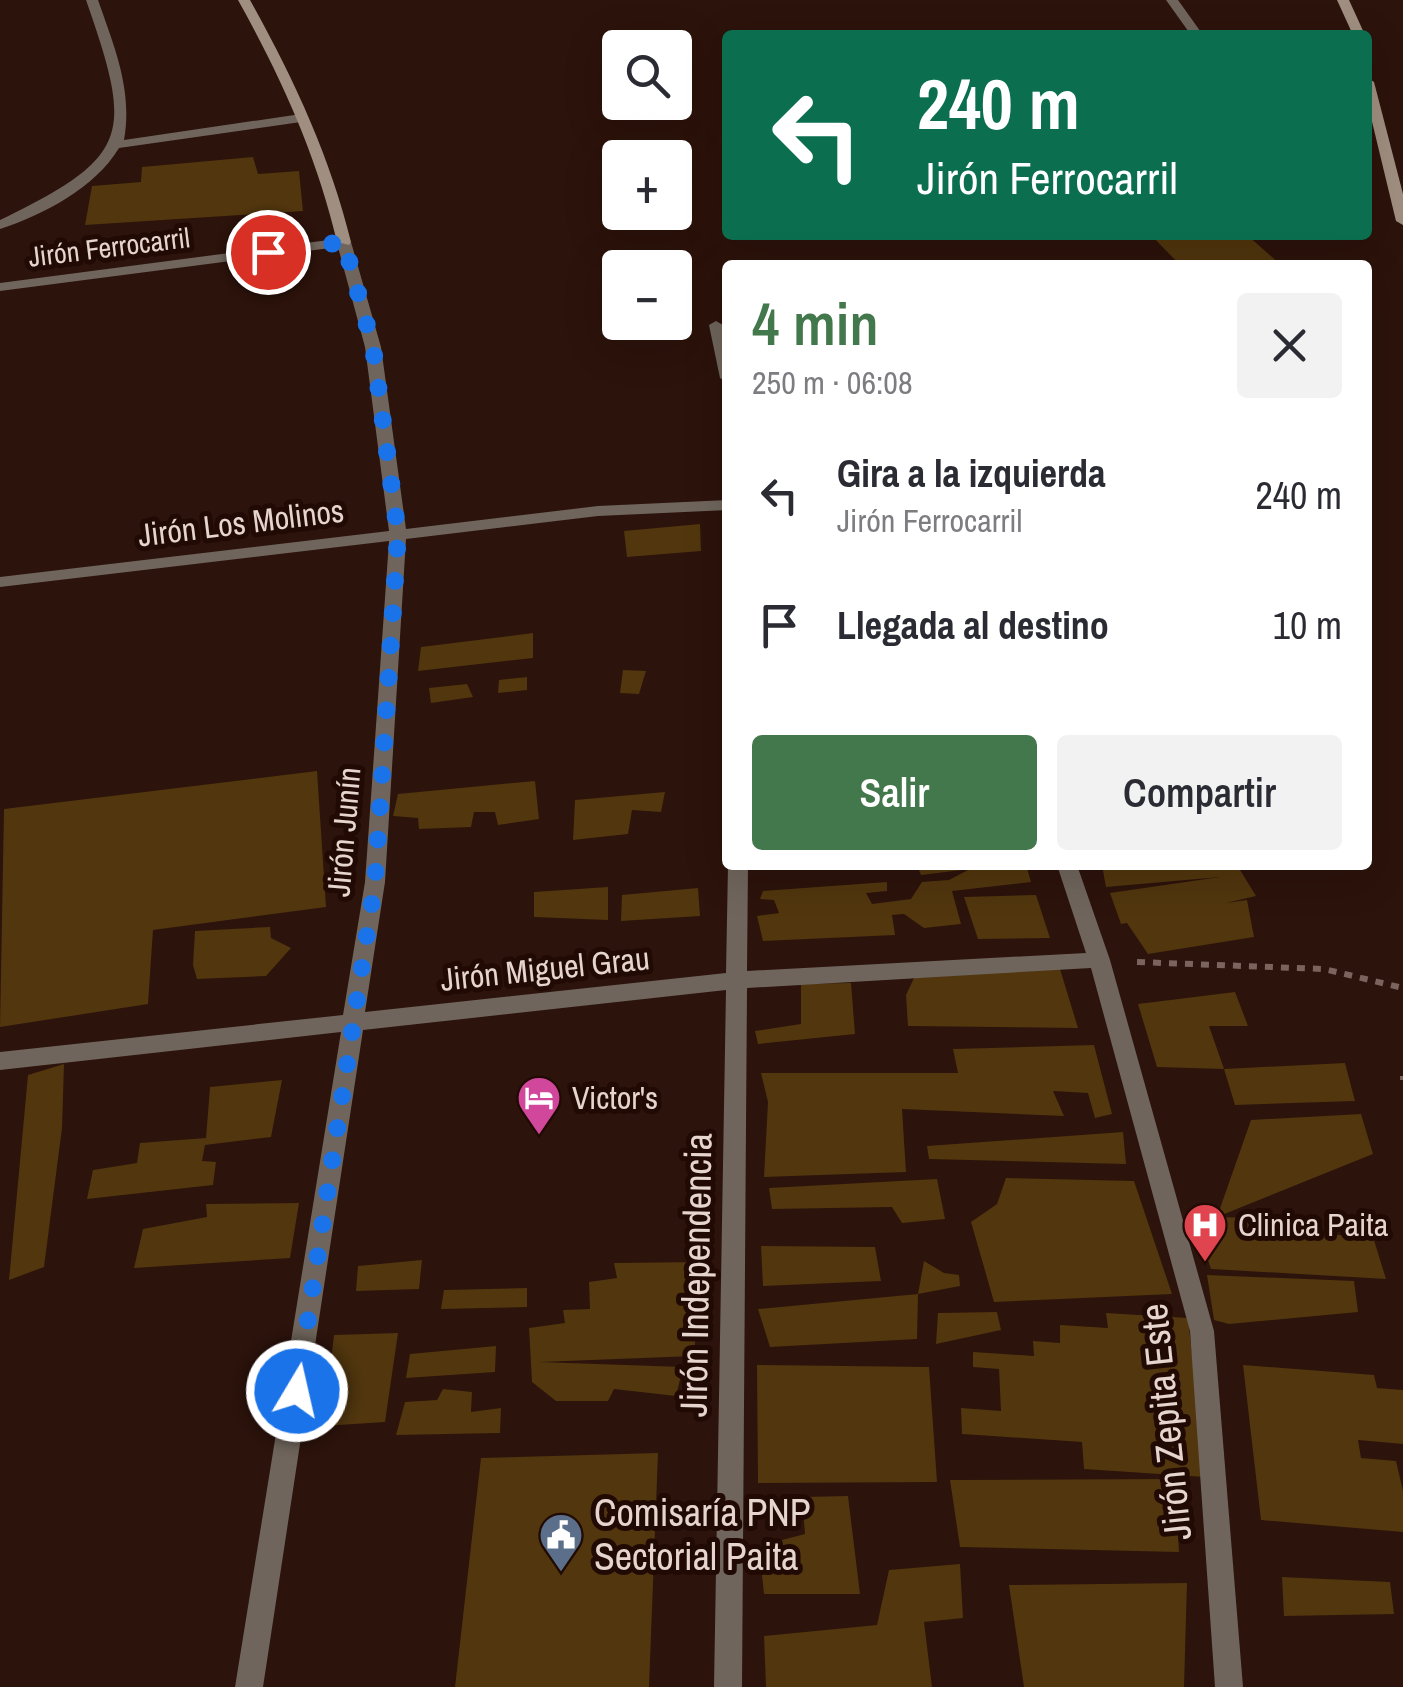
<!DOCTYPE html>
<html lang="es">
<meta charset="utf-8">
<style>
body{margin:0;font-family:"Archivo Narrow",sans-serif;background:#f2f2f3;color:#2b2b33;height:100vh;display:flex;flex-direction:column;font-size:38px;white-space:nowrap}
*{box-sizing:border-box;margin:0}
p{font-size:32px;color:#7c7c81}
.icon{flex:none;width:55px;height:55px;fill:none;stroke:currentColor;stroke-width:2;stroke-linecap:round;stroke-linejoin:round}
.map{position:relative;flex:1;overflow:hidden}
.drawer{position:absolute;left:722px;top:260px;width:650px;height:610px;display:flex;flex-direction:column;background:#fff;border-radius:10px;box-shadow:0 10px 40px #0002}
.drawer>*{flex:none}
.hud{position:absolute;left:722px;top:30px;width:650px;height:210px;border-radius:10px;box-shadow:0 10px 40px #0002;background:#0b6e4f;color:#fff;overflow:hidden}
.fabs{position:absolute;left:602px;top:30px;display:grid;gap:20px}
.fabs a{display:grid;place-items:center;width:90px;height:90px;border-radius:10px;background:#fff;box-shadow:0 10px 40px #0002;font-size:50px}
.pin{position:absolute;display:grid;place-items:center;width:85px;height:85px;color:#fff;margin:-42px;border:5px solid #fff;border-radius:50%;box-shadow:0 2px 10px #0007}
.me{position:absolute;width:110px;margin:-55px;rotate:9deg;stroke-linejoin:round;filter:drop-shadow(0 0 8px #0008)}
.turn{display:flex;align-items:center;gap:35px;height:210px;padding:0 30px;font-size:45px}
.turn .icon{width:130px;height:130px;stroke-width:2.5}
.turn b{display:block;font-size:70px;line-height:85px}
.round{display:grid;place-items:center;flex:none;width:105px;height:105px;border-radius:10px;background:#f2f2f3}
.headline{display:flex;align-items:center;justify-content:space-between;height:170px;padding:0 30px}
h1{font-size:60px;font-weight:600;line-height:75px;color:#43774c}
.primary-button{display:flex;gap:20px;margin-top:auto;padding:20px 30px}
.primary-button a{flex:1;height:115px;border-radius:10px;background:#43774c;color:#fff;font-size:40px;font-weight:600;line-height:115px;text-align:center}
.primary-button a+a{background:#f2f2f3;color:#2b2b33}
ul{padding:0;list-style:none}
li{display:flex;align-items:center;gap:30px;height:130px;padding:0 30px}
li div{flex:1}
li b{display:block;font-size:38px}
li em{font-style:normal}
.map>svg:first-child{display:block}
.building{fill:#51360e}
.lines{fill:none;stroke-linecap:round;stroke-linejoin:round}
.path{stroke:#7a645d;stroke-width:6;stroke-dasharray:8 8;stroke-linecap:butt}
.service{fill:#6f655c;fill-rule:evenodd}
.minor{fill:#6f655c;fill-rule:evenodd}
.secondary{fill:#a08f80;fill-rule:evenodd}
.route{stroke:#1a73e8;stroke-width:18;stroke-dasharray:0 32.4}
.labels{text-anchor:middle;stroke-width:10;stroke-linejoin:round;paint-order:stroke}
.far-street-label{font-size:28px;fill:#e6d4ce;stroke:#210a04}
.street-label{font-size:32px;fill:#e6d4ce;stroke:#210a04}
.poi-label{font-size:32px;fill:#e6d4ce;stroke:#210a04;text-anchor:start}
.near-street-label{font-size:38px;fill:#e6d4ce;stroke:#210a04}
.near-poi-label{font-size:38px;fill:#e6d4ce;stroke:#210a04;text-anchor:start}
</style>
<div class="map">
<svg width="1403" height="1687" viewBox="0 0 1403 1687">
<rect width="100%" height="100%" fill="#2c130b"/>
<!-- building -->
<g class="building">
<path d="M253 157 258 174 299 171 303 211 85 225 92 186 141 182 142 167Z"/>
<path d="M1151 235H1247L1281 265H1180Z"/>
<path d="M700 524 701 551 627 557 624 531Z"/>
<path d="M533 633V658L418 671 421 647Z"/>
<path d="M623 670 646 671 639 694 620 693Z"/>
<path d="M527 677V690L498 693 499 680Z"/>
<path d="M467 684 473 697 431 703 429 688Z"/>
<path d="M317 771 326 907 153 930 148 1004 0 1027 4 809Z"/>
<path d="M535 781 539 819 498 825 495 812H474L471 827 419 829 418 818 393 816 398 794Z"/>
<path d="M665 792 661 812 632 810 628 834 573 840 575 800Z"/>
<path d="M917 865H1026L1031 882 952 891 961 924 924 928 904 914 892 915 895 935 763 941 757 916 779 913 774 900 760 899 763 891 887 882V891L866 893 872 904 911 899 922 882 949 880 970 869 921 875Z"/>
<path d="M1102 865H1237L1256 896 1226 903 1247 900 1254 937 1148 954 1127 923 1121 924 1110 893 1220 877 1106 887Z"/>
<path d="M608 887V920L534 917V892Z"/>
<path d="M698 888 700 916 621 921 622 895Z"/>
<path d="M1036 895 1050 938 978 939 964 897Z"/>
<path d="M270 927 271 938 291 948 266 976 197 979 193 965 195 931Z"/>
<path d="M1060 969 1078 1028 908 1026 906 995 914 978Z"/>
<path d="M851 983 855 1034 758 1044 755 1031 801 1024V984Z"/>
<path d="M1235 992 1248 1026H1209L1224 1069 1157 1067 1138 1004Z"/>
<path d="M1094 1045 1112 1114 1095 1118 1088 1093 1053 1091 1064 1116 902 1109 906 1172 764 1177 768 1102 761 1073H958L953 1049Z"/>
<path d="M1345 1063 1355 1101 1235 1105 1224 1069Z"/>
<path d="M64 1064 62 1128 44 1267 9 1280 28 1075Z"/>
<path d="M282 1080 271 1137 205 1145 202 1161 216 1162 213 1185 87 1199 93 1170 137 1163 140 1143 206 1138 210 1087Z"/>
<path d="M1361 1114 1373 1154 1217 1217 1287 1219 1308 1233 1373 1237 1386 1279 1211 1269 1197 1229 1217 1217 1251 1120Z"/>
<path d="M1123 1132 1126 1164 929 1159 927 1146Z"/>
<path d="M1006 1178 1134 1181 1172 1294 994 1302 971 1222 997 1204Z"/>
<path d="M937 1179 945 1219 902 1223 892 1207 772 1209 769 1188Z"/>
<path d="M299 1203 290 1258 134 1268 143 1229 207 1217 206 1204Z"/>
<path d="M761 1246 875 1247 881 1281 763 1286Z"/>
<path d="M422 1260 419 1289 356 1291 358 1266Z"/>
<path d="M924 1261 944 1273 959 1275 960 1286 918 1294Z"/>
<path d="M701 1262 694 1356 540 1362 683 1367 676 1396 614 1389 608 1401H556L532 1382 529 1328 565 1323 563 1310 590 1309 589 1282 617 1278 614 1263Z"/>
<path d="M1207 1275 1354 1281 1358 1312 1229 1324 1214 1320Z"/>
<path d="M527 1288V1307L441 1309 444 1290Z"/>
<path d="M918 1294 917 1339 770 1347 758 1309Z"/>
<path d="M997 1312 1001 1330 936 1344 938 1313Z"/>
<path d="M1106 1313 1188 1318 1205 1477 1084 1469 1082 1442 962 1434 961 1408 1001 1411 999 1369 973 1367V1352L1034 1356 1033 1341 1060 1343V1325L1108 1328Z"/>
<path d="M398 1333 385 1422 323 1426 334 1335Z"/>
<path d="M496 1346 495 1372 406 1378 410 1354Z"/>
<path d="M757 1365 929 1367 937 1482 758 1483Z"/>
<path d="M1243 1365 1374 1375 1377 1388 1403 1390V1444L1358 1440 1361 1458 1396 1461 1403 1491V1532L1261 1520Z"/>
<path d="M443 1389 472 1392 471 1412 501 1408 500 1433 396 1435 405 1402 437 1400Z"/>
<path d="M658 1453 649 1687H455L481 1458Z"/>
<path d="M1175 1479 1179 1552 960 1547 950 1480Z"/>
<path d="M848 1496 860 1594H764L759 1546 805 1534 802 1497Z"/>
<path d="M960 1564 963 1618 924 1622 932 1687H766L764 1636 877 1625 889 1570Z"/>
<path d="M1282 1577 1390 1582 1394 1614 1284 1616Z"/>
<path d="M1187 1583 1184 1687H1024L1009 1585Z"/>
</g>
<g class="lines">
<!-- path -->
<g class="path">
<path d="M1137 962 1324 969 1403 988"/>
<path d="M1403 1076V1080"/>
</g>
<!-- service -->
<g class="service">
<path d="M86 0H98C114 46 133 90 124 140L301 114 307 118 301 122 119 148C95 188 43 215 0 229V220C132 156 133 135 86 0Z"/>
<path d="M1166 0H1178L1203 35H1191Z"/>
</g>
<!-- minor -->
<g class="minor">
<path d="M344 238 351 242 381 347 406 529 598 506 728 500V510L598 516 406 539 385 882 365 1012 726 973 728 865H748L747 971 1086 953 1057 865H1077L1110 960 1214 1331 1243 1687H1215L1190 1331 1091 968 747 988 742 1687H714L726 990 363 1030 263 1687H235L341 1032 0 1070V1052L343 1015 365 882 389 541 0 587V577L389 531 365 347 338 247 0 291V283Z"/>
<path d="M716 321 723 325 728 342V383L720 378 709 325Z"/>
</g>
<!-- secondary -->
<g class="secondary">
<path d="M238 0H250C293 77 330 156 351 242L349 245 337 242C317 156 281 77 238 0Z"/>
<path d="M1337 0H1349L1365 35H1353Z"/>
<path d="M1368 78 1374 82 1403 194V225L1396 221 1368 105Z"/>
</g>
</g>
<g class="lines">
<!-- route -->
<path class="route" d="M268 252 344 242 373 347 398 534 375 882 297 1391"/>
</g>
<!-- icons -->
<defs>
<symbol id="hotel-pin" viewBox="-11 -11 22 30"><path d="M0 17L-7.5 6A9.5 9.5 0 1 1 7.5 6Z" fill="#d1479c" stroke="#210a04"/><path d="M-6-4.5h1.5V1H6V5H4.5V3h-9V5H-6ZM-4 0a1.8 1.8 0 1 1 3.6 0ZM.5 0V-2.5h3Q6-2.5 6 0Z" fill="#fff"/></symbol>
<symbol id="hospital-pin" viewBox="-11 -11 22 30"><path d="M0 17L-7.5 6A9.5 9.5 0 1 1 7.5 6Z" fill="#e0444e" stroke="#210a04"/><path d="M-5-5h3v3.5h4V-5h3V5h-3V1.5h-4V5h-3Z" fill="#fff"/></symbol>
<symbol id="civic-pin" viewBox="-11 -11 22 30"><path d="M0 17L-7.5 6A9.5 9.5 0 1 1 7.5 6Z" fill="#5c6f8a" stroke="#210a04"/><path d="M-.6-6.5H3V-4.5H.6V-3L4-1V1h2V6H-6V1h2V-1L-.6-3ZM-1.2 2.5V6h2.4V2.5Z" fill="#fff"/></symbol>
</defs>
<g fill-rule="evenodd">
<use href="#hotel-pin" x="514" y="1073" width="50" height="68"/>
<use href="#hospital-pin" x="1180" y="1200" width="50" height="68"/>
<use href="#civic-pin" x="536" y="1510" width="50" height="68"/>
</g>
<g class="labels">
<!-- far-street labels -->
<g class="far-street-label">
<text transform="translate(109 247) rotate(-7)" y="10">Jirón Ferrocarril</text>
</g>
<!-- street labels -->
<g class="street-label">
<text transform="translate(241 523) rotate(-7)" y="11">Jirón Los Molinos</text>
<text transform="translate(344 832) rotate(-85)" y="11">Jirón Junín</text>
<text transform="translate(545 969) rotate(-6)" y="11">Jirón Miguel Grau</text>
</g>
<!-- poi labels -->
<g class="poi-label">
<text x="572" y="1109">Victor's</text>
<text x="1238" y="1236">Clinica Paita</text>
</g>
<!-- near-street labels -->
<g class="near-street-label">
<text transform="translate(696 1275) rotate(-89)" y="13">Jirón Independencia</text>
<text transform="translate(1166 1422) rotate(-96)" y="13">Jirón Zepita Este</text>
</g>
<!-- near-poi labels -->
<g class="near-poi-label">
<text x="594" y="1526">Comisaría PNP<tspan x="594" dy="44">Sectorial Paita</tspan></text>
</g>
</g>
</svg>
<div class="fabs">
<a><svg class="icon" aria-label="search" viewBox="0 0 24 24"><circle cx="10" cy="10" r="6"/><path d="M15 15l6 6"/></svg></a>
<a>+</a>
<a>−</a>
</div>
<div class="pin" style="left:268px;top:252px;background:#d93025"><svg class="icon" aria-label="arrive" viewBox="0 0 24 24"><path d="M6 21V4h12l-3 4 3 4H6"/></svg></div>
<svg class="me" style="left:297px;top:1391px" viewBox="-20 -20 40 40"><circle r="17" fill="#1a73e8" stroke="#fff" stroke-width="3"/><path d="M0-11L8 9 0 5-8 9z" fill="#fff"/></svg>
<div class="hud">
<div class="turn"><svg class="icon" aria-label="left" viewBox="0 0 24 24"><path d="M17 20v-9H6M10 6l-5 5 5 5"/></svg><div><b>240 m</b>Jirón Ferrocarril</div></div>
</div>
<section class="drawer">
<div class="headline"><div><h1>4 min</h1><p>250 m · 06:08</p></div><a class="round"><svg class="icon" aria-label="close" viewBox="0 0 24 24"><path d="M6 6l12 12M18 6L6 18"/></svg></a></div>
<ul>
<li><svg class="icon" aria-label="left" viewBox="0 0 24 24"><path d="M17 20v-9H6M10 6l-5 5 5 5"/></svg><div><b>Gira a la izquierda</b><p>Jirón Ferrocarril</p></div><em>240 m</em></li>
<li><svg class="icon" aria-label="arrive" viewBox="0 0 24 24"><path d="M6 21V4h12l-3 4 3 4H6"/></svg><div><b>Llegada al destino</b></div><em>10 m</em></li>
</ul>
<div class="primary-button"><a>Salir</a><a>Compartir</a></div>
</section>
</div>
